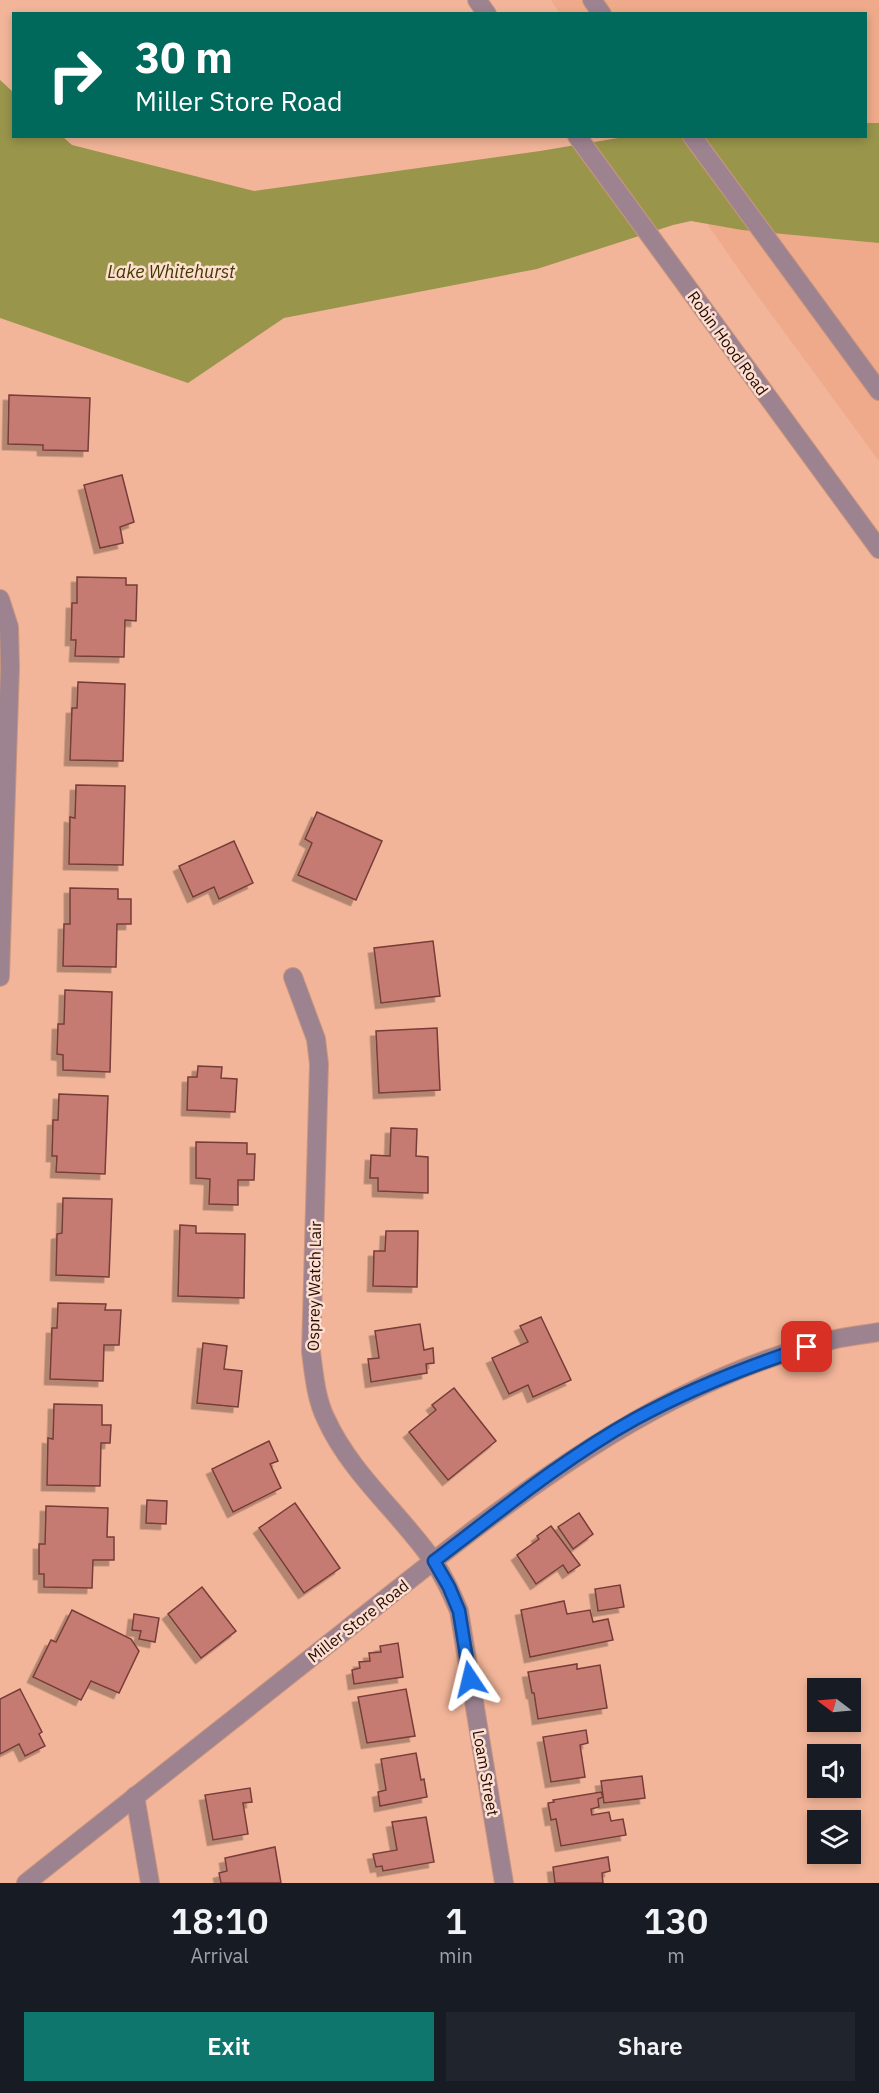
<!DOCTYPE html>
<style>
body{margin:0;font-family:"IBM Plex Sans",sans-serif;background:#20242c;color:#f1f3f6;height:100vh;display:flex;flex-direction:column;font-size:22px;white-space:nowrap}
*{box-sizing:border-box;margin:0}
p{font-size:20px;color:#9ea1a6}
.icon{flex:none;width:33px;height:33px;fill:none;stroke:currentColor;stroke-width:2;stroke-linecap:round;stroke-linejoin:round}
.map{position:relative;height:1883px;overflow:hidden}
.side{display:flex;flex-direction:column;background:#171b24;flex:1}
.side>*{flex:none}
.top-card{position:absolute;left:12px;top:12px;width:855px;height:126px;border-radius:0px;box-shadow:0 3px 9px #0003;background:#00695c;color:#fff;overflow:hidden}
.needle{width:39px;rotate:286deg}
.fabs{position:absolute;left:807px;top:1678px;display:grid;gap:12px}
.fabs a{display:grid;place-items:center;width:54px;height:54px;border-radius:0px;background:#171b24;box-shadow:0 3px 9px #0003;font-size:30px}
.pin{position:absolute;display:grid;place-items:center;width:51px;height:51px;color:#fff;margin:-26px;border-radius:12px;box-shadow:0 3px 9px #0006}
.me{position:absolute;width:66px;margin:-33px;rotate:350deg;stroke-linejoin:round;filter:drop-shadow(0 0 4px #0008)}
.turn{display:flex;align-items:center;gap:21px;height:126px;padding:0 24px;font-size:27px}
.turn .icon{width:78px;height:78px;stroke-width:2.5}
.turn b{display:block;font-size:42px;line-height:51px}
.eta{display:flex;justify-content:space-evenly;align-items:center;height:102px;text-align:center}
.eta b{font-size:36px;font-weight:600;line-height:42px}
.primary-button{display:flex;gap:12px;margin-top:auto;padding:12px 24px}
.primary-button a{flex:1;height:69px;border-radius:0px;background:#0f766e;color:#fff;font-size:24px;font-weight:600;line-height:69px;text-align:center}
.primary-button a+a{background:#20242c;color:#f1f3f6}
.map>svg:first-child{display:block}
.built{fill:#eeaa8a}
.water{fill:#99954b}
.building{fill:#c57a72;stroke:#773d38;stroke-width:1.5;filter:url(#shadow)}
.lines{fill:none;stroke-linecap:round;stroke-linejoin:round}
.minor-casing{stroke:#cc967e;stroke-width:20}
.minor{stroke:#9d8390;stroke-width:18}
.route-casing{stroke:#114b97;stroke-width:15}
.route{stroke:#1a73e8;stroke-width:10}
.labels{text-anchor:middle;stroke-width:5;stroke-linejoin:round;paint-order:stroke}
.street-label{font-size:16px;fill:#200b03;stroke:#fedecf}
.water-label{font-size:18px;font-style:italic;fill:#3e3a00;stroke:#fedecf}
</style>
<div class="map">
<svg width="879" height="1883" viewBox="0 0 879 1883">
<defs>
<filter id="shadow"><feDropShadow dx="-5.5" dy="5.5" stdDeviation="0" flood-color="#0004"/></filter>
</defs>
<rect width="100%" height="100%" fill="#f2b599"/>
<!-- built -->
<path class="built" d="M551 0H879V461L749 284 647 137 866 136V14H560Z"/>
<!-- water -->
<path class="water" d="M0 80 13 92 14 136 63 137 72 145 254 191 540 151 624 137 866 136V123H879V243L742 230 691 221 673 225 537 269 284 318 188 383 0 318Z"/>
<!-- building -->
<g class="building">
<path d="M9 395 90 398 88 451 43 450V445L8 444Z"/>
<path d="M122 475 134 522 120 527 123 543 100 548 84 485Z"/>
<path d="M77 577 126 578V585H137L136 621 125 620 124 657 75 656 76 640H71L72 603H77Z"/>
<path d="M78 682 125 684 123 761 70 760 72 708H77Z"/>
<path d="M76 785 125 786 123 865 69 864 70 817 75 818Z"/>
<path d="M317 812 382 841 356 900 298 875 312 843 305 839Z"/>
<path d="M234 841 253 883 219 899 214 887 193 897 179 866Z"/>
<path d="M70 888 118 889V899H131V924H117L116 967 63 966 64 924H70Z"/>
<path d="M433 941 440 996 381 1003 374 948Z"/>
<path d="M65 990 112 992 110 1072 63 1070V1055L57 1054 58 1024H64Z"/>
<path d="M437 1028 440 1090 379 1093 376 1031Z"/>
<path d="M198 1066 222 1067 221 1078 237 1079 235 1112 187 1110 188 1077H197Z"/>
<path d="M59 1094 108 1096 105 1174 56 1172 57 1156H52L53 1120H58Z"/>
<path d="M391 1128 417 1129 416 1156 428 1157V1193L378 1191V1178H370L371 1155 390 1156Z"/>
<path d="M196 1142 247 1143V1154H255L254 1180H238V1205L209 1204 210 1179 196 1178Z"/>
<path d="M63 1198 112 1199 109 1277 56 1275 57 1234 62 1233Z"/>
<path d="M180 1225 196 1226V1233L245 1234 244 1298 178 1296Z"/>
<path d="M386 1231H418L417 1287 373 1286 374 1251H385Z"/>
<path d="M58 1303 106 1304 105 1310H121L119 1345H104L103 1381 50 1379 52 1328H57Z"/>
<path d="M541 1317 571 1380 533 1397 528 1385 509 1394 492 1358 528 1342 520 1326Z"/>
<path d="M420 1324 424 1350 433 1348 434 1363 426 1364 427 1373 371 1382 368 1359 379 1358 375 1331Z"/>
<path d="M203 1343 227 1346 224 1369 242 1371 238 1407 197 1403Z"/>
<path d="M454 1388 496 1441 448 1480 409 1432 436 1410 432 1405Z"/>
<path d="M54 1404 102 1405V1425H111L110 1443H101L100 1486 47 1485 48 1438 53 1439Z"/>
<path d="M269 1441 278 1461 270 1464 281 1488 233 1512 212 1469Z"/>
<path d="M147 1500 167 1501 166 1524 146 1523Z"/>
<path d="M295 1503 340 1568 304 1593 259 1528Z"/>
<path d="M46 1506 108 1508 107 1537H114V1560H93L92 1588 44 1587V1574H39V1544H45Z"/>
<path d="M579 1513 593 1534 573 1549 558 1527Z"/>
<path d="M551 1526 580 1565 568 1573 563 1565 536 1584 517 1555 539 1539 537 1536Z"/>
<path d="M620 1585 624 1607 598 1611 595 1589Z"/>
<path d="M202 1587 236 1631 201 1658 168 1614Z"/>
<path d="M564 1601 567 1614 590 1610 593 1622 608 1619 613 1640 530 1657 521 1610Z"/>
<path d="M72 1610 131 1639 139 1651 119 1693 91 1681 81 1700 33 1677 51 1640 56 1642Z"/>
<path d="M134 1614 159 1618 155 1642 139 1639 141 1631 132 1630Z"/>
<path d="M398 1643 403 1677 354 1684 352 1670 360 1668 359 1662 370 1661 369 1653 381 1652 380 1646Z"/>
<path d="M577 1664V1669L600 1665 607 1708 538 1719 534 1693H532L528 1672Z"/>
<path d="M20 1689 42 1732 39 1734 45 1746 25 1756 19 1744 0 1754V1699Z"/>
<path d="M406 1689 415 1736 367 1743 358 1697Z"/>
<path d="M586 1730 588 1743 580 1745 585 1777 551 1782 543 1737Z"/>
<path d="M416 1753 421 1780 424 1779 427 1797 380 1806 378 1792 386 1790 381 1759Z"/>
<path d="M642 1776 645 1798 604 1803 601 1781Z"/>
<path d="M250 1788 252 1802 243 1803 248 1834 213 1840 205 1795Z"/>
<path d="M601 1792 603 1797 598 1799 599 1807 591 1809 592 1815 609 1812 611 1821 623 1819 626 1835 561 1846 556 1819 551 1820 548 1803 554 1802 553 1800Z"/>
<path d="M426 1817 434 1862 383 1871 382 1866 376 1867 373 1854 397 1850 392 1822Z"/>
<path d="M275 1847 281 1883H221L219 1873 227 1871 225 1858Z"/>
<path d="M608 1857 610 1871 602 1873 603 1883H555L553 1867Z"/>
</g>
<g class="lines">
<defs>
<g id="minor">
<path d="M477 0 487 14"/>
<path d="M592 0 602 14"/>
<path d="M577 136 879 549"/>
<path d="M692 136 879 391"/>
<path d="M0 599 9 627 10 667 0 977"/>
<path d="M293 977 316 1039 319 1064 311 1352C314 1374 316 1399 326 1419 351 1474 400 1513 434 1562 445 1578 452 1594 459 1611L504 1883"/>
<path d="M135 1796 150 1883"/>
<path d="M26 1883C132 1798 239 1714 346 1630 492 1515 639 1390 823 1342 841 1337 861 1335 879 1332"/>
</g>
</defs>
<!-- minor casing -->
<use href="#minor" class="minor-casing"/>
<!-- minor -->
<use href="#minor" class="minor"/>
</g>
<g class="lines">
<defs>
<path id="route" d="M470 1679 459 1611 449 1587 434 1561C499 1512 563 1459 635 1419 690 1389 748 1366 807 1347"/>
</defs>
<!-- route casing -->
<use href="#route" class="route-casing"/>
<!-- route -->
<use href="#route" class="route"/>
</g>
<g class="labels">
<!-- street labels -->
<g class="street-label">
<text transform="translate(728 343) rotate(54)" y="6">Robin Hood Road</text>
<text transform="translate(314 1286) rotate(-89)" y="6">Osprey Watch Lair</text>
<text transform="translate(358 1621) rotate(-38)" y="6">Miller Store Road</text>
<text transform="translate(486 1773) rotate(80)" y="6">Loam Street</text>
</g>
<!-- water labels -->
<g class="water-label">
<text x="171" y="278">Lake Whitehurst</text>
</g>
</g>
</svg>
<div class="fabs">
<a><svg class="needle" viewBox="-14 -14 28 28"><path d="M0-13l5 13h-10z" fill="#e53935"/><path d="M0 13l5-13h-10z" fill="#9ea1a6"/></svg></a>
<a><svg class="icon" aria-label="sound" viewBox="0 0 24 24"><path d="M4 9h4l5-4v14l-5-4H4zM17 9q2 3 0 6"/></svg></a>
<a><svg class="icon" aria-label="layers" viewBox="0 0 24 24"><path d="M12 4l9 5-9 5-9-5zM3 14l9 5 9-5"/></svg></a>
</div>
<div class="pin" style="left:807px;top:1347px;background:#d93025"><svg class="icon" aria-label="arrive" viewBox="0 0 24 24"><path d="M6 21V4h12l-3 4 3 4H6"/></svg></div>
<svg class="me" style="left:470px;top:1679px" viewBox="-20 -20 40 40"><path d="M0-17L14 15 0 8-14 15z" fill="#1a73e8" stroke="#fff" stroke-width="4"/></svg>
<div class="top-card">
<div class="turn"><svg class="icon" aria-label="right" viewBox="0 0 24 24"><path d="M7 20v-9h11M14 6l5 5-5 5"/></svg><div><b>30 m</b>Miller Store Road</div></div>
</div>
</div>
<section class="side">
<div class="eta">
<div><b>18:10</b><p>Arrival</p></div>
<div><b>1</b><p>min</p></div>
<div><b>130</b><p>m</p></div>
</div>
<div class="primary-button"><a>Exit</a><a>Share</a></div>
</section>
